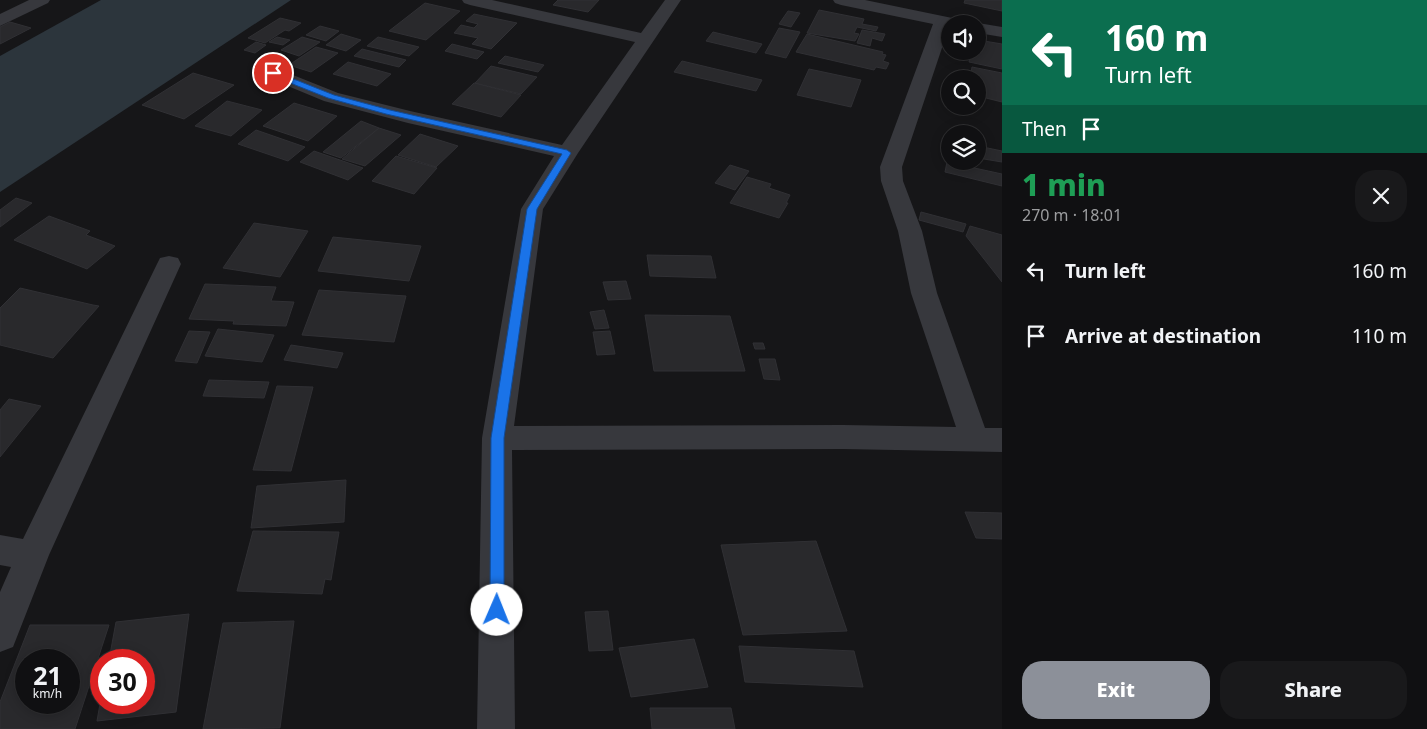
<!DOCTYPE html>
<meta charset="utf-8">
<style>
body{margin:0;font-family:"Noto Sans",sans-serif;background:#19191b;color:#f1f3f6;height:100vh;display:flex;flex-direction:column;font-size:19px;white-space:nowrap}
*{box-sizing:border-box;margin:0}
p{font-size:16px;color:#9c9d9f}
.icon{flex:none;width:28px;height:28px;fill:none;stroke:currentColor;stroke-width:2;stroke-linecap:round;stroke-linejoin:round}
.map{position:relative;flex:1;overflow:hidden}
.drawer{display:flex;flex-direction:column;background:#101012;width:425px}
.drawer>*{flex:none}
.hud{background:#0b6e4f;color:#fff;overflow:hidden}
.controls{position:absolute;left:941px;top:15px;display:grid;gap:10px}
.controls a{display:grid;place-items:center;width:45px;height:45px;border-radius:50%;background:#101012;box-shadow:0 2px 12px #0003,0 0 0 1px #303032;font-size:25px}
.speed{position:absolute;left:15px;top:649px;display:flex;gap:10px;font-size:25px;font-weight:700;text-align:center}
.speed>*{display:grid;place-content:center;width:65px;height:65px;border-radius:50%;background:#101012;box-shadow:0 2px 12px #0003,0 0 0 1px #303032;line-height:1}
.speed small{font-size:12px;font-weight:400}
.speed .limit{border:8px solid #d22;background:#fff;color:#111}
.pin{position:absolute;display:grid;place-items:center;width:42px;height:42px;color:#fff;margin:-21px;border:2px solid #fff;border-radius:50%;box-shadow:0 1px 5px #0007}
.me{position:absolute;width:55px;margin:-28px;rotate:1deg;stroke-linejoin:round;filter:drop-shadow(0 0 4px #0008)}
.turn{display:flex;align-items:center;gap:18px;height:105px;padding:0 20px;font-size:22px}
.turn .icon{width:65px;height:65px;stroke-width:2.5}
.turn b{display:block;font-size:35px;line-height:42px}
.then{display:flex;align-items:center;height:48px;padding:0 20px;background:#0003;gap:10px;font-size:19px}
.round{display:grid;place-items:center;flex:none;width:52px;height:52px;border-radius:20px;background:#19191b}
.headline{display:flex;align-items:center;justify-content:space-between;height:85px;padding:0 20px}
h1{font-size:30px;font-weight:800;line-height:38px;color:#1e9e55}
.cta{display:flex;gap:10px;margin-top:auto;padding:10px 20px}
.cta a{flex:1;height:58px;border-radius:20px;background:#8c9099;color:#fff;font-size:20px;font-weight:800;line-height:58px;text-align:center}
.cta a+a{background:#19191b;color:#f1f3f6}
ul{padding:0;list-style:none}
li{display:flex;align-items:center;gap:15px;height:65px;padding:0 20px}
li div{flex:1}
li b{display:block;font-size:19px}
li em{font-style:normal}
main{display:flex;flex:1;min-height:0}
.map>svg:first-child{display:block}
.water{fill:#2c353c}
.building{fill:#29292c;stroke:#303034;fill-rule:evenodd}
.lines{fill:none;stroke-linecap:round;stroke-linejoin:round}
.street{fill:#37383d;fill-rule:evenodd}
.route{fill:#1a73e8;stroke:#114b97}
</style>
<main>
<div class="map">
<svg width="1002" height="729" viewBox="0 0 1002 729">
<rect width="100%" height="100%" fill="#161618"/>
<!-- water -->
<path class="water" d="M101 0H291L0 192V56Z"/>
<!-- building -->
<g class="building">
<path d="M558 0H599L588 12 553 5Z"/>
<path d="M965 0H1002V11L964 3Z"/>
<path d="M425 3 460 11 426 40 389 31Z"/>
<path d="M819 10 864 19 862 24 878 27 876 31 857 27 854 33 859 34 855 41 807 33Z"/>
<path d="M788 11 800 13 791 27 779 24Z"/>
<path d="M474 14 517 23 491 49 472 44 478 38 454 33 461 25 474 28 478 24 466 21Z"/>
<path d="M280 18 301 23 289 31 285 30 265 43 248 38Z"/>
<path d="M10 22 31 28 0 44V27Z"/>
<path d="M320 26 339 31 326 41 306 35Z"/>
<path d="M779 28 800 32 786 58 765 53Z"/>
<path d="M862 30 885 34 882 41 872 38 870 46 857 43Z"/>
<path d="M713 32 762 44 756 53 706 41Z"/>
<path d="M341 34 361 40 346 51 326 45Z"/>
<path d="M807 34 883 52 882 54 886 55 883 61 889 63 886 69 876 67 874 70 796 52Z"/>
<path d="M277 37 290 40 283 45 269 42Z"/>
<path d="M302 37 320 42 299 56 281 50Z"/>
<path d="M378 37 419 47 409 56 367 46Z"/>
<path d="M978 40 1002 44V69L969 62 972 51H978Z"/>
<path d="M256 42 266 45 255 53 244 50Z"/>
<path d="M452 44 484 52 477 59 445 51Z"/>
<path d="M316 47 338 53 311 72 289 65Z"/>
<path d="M362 49 406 60 399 67 354 56Z"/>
<path d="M505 56 544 65 538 72 498 63Z"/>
<path d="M682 61 762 80 756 91 674 72Z"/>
<path d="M348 62 391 74 377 86 333 74Z"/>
<path d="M491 66 537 77 521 94 475 83Z"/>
<path d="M972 67 1002 73V102L978 96V79H970Z"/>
<path d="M809 69 861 80 851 107 797 95Z"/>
<path d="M193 73 234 85 184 119 142 105Z"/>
<path d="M474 83 521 95 501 117 452 104Z"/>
<path d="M227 101 262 110 231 136 195 126Z"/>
<path d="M294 103 337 116 308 141 263 126Z"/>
<path d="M361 121 379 128 341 158 323 152Z"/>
<path d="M379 128 401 135 365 166 342 159Z"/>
<path d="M256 130 305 147 288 161 238 144Z"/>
<path d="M420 134 458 146 436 167 398 155Z"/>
<path d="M978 146 1002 151V162L978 158Z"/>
<path d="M314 151 363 168 348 180 300 162Z"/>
<path d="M396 156 437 168 414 194 372 181Z"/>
<path d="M947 162 1002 174V186L945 172Z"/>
<path d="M730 165 749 171 735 190 715 183Z"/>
<path d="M747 177 771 184 769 188 790 195 786 203H788L779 218 730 203Z"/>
<path d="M16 198 32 203 0 227V210Z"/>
<path d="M921 212 966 224 963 232 919 220Z"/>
<path d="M49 216 90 231 86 235 115 246 87 269 14 240Z"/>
<path d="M254 223 308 231 280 277 223 268Z"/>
<path d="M970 226 1002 235V282L966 236Z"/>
<path d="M333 237 421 246 409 281 318 271Z"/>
<path d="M647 255 711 256 716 278 650 276Z"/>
<path d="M626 281 631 299 608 300 603 282Z"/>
<path d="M205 284 276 287 271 301 294 302 286 326 233 324 234 321 189 319Z"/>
<path d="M20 288 93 305 99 306 53 358 0 345V308Z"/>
<path d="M319 290 406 296 394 342 302 335Z"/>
<path d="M604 310 609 328 595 329 590 312Z"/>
<path d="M645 315 730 316 745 371H654Z"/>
<path d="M218 329 274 335 262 362 205 356Z"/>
<path d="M189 331 210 332 197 363 175 361Z"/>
<path d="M610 331 615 354 597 355 593 332Z"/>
<path d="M753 343H763L765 349H755Z"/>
<path d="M291 345 343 353 337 368 284 360Z"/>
<path d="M759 359H775L780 380 764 379Z"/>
<path d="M209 380 269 382 264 398 203 396Z"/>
<path d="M277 386 313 387 291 471 253 470Z"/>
<path d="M9 399 41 406 0 457V410Z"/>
<path d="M346 480 344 522 251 528 257 486Z"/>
<path d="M965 512 1002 513V539L976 538Z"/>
<path d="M253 531 339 532 331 580 325 579 322 594 237 591Z"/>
<path d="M816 541 847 631 743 635 721 545Z"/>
<path d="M608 611 613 650 589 651 585 612Z"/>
<path d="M189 614 176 712 97 721 101 698V702H144V660H109L116 622Z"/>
<path d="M294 621 280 728 203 729 223 623Z"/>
<path d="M30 625H109L75 729H0V702ZM26 660H69V702H26Z"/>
<path d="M694 639 708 687 631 697 619 648Z"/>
<path d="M739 646 854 651 863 687 745 682Z"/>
<path d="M650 708H731L735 729H652Z"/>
</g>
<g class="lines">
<!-- street -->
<g class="street">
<path d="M29 0H50L48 3 0 26V14Z"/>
<path d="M462 0H492L641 33 665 0H681L578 153 543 209 514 426 843 425 956 427 911 293 898 231 881 181 880 167 933 24 841 5 835 3 833 0H865L957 19 963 20 965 24H950L902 167 903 181 922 231 937 293 985 428H1002V452L843 449 512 450 515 729H477L482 438 521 209 554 156 408 123 324 101 266 77 264 73 266 69 273 67 338 93 410 111 562 145 635 42 470 5 464 3Z"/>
<path d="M978 23 1002 27V37L978 33V24H974Z"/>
<path d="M169 256 178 258 181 264 49 555 13 647 0 652V592L11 567 0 565V535L23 539 157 264 160 258Z"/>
</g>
</g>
<!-- route -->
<path class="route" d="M270 72H276L334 95 390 110 567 150 571 153 537 209 504 438V610L502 614 497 616 492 614 490 610 491 438 527 209 562 154 386 114 328 98 270 75Z"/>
</svg>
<div class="controls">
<a><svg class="icon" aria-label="sound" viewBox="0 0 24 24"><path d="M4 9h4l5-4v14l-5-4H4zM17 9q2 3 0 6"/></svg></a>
<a><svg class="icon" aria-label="search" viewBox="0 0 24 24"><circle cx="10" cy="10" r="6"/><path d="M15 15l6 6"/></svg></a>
<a><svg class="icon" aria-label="layers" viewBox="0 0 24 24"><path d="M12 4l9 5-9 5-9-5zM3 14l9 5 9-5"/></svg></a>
</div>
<div class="speed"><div>21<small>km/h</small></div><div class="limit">30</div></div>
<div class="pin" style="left:273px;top:73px;background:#d93025"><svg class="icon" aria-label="arrive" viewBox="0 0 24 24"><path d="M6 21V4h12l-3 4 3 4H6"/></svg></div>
<svg class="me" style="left:497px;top:610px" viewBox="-20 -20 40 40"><circle r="19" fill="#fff"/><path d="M0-13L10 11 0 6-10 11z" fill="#1a73e8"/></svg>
</div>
<section class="drawer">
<div class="hud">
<div class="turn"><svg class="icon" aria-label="left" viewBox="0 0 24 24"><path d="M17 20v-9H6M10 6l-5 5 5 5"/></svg><div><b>160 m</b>Turn left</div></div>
<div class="then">Then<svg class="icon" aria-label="arrive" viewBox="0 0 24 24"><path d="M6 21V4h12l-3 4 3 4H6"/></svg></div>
</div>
<div class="headline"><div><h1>1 min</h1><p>270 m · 18:01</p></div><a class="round"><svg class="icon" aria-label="close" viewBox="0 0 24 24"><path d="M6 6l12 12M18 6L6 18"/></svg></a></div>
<ul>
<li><svg class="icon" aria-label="left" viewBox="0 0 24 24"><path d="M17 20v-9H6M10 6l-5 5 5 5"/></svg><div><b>Turn left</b></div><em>160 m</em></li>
<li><svg class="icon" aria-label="arrive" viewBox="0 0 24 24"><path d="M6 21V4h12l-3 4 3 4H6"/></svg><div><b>Arrive at destination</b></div><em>110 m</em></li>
</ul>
<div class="cta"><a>Exit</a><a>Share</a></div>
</section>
</main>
